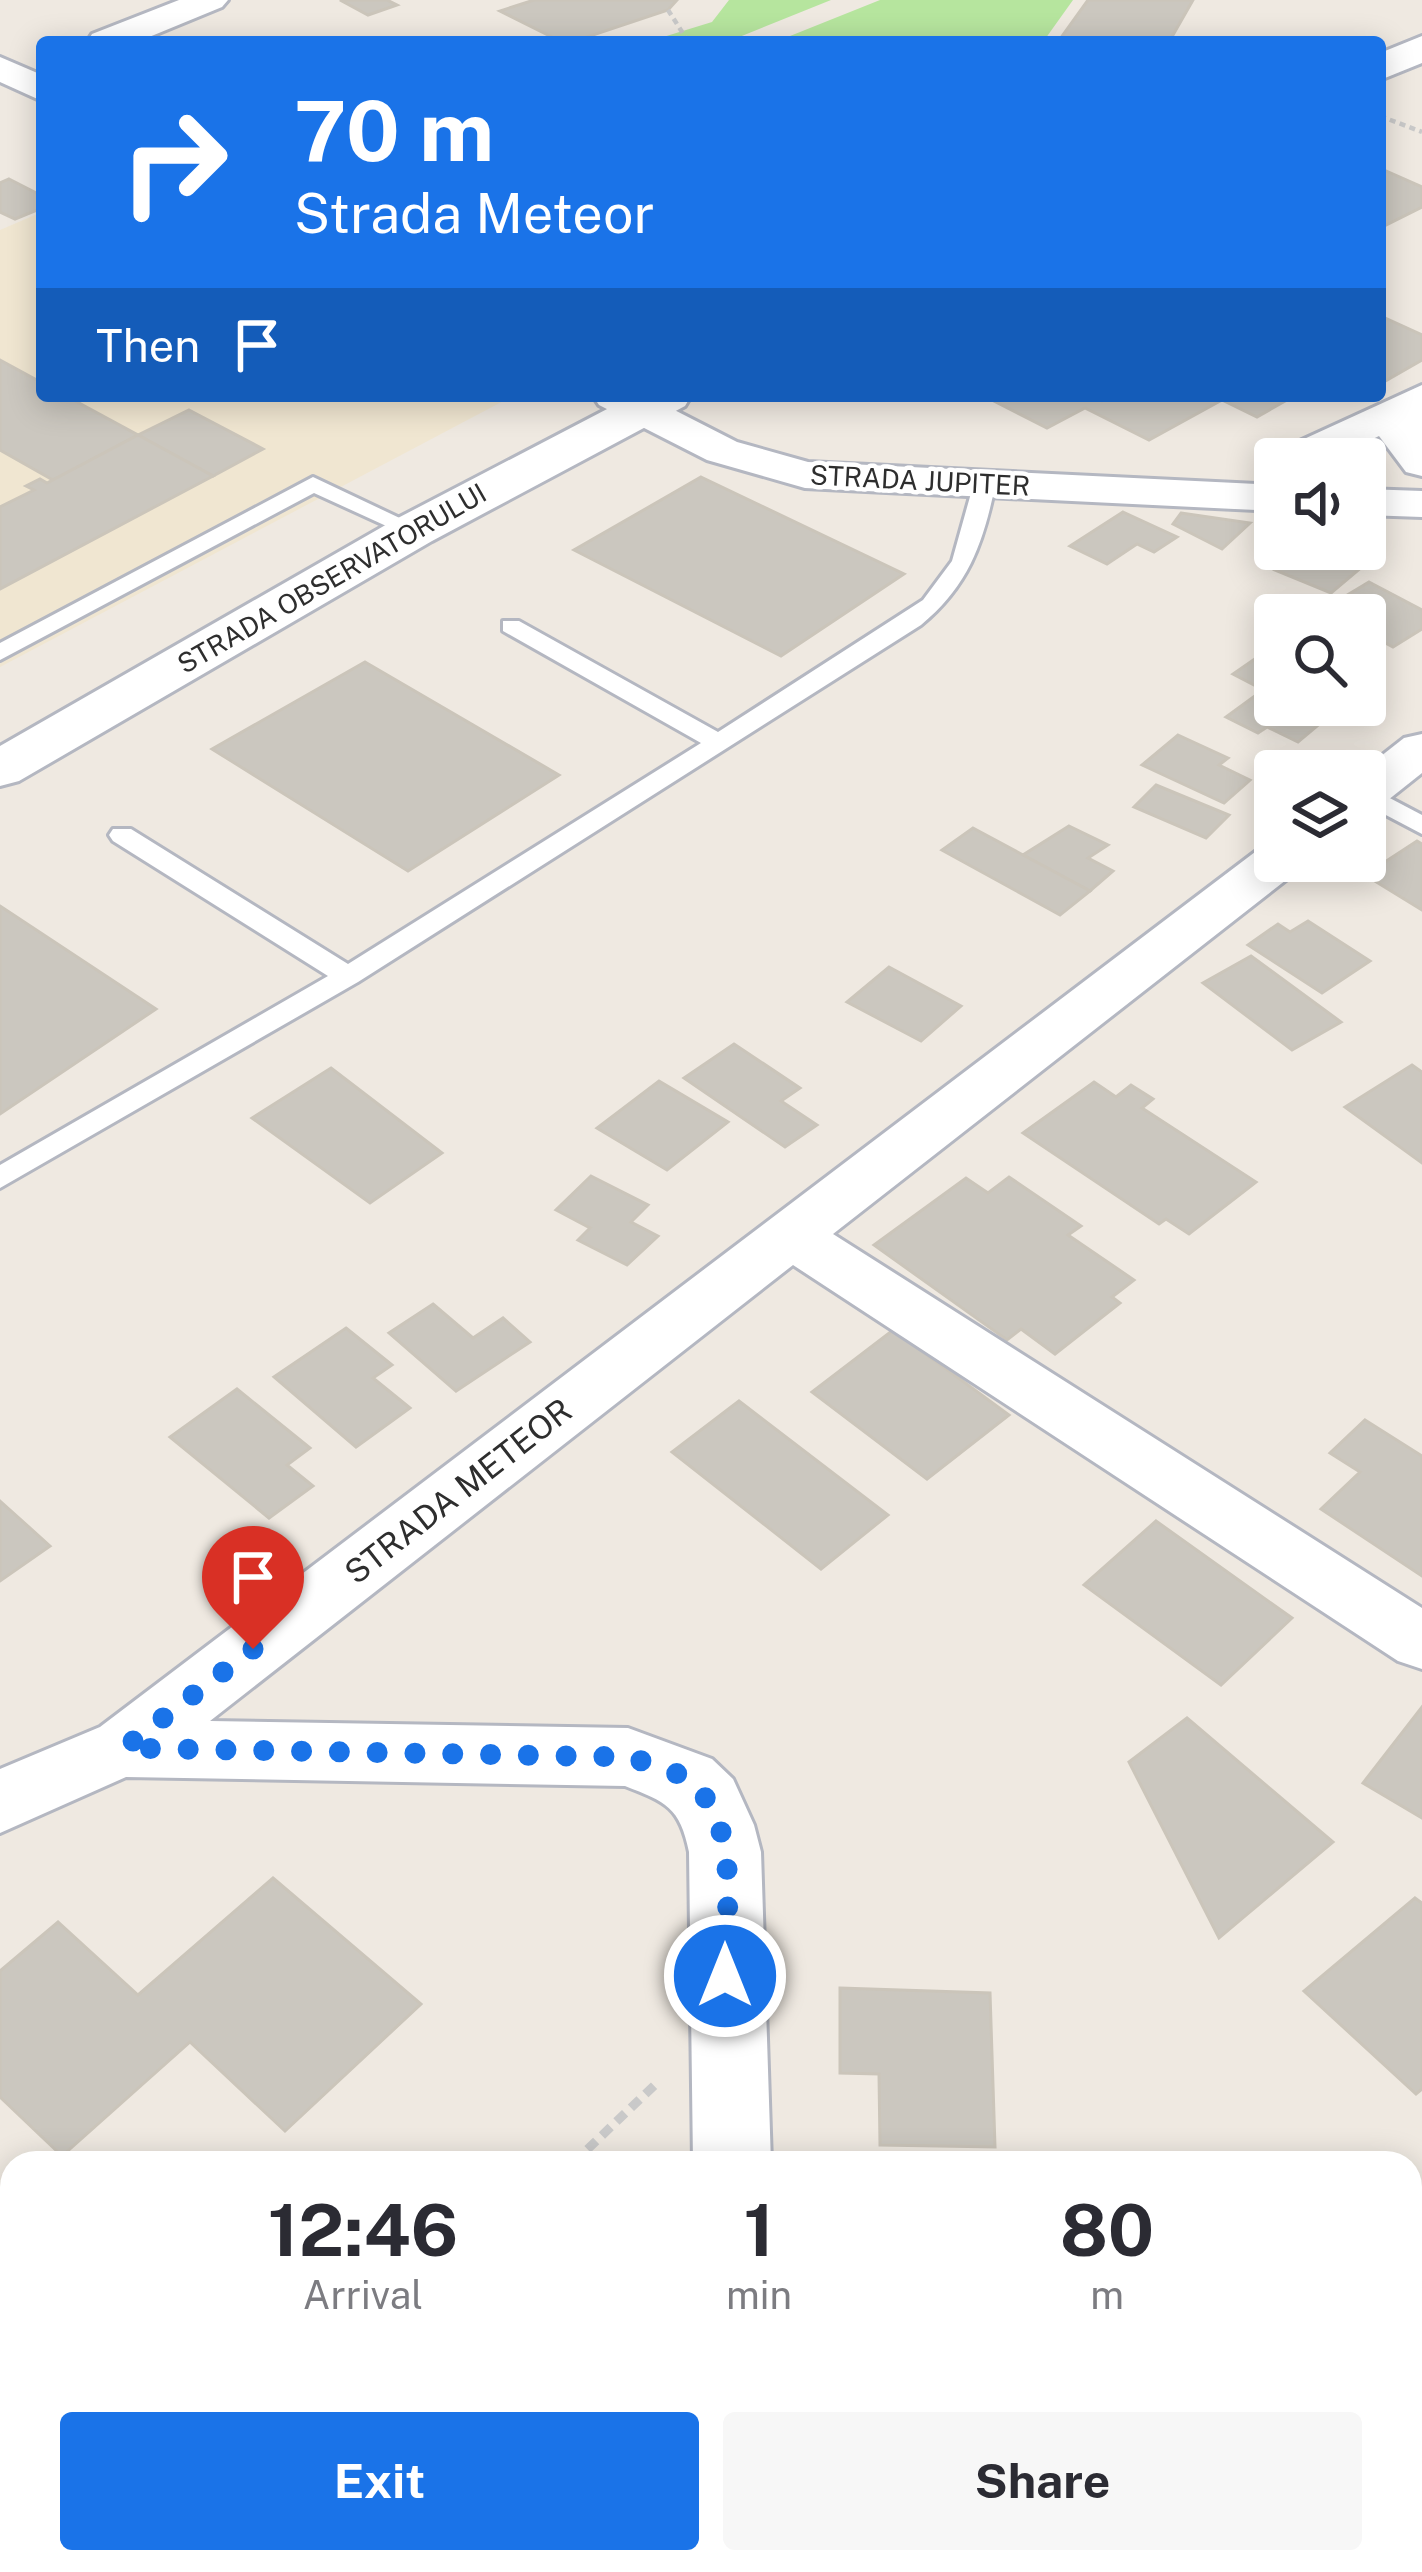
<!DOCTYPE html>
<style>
body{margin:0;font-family:"Public Sans",sans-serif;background:#f7f7f7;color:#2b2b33;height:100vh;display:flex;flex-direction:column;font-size:45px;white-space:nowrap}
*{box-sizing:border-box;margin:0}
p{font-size:39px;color:#7c7c81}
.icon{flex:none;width:66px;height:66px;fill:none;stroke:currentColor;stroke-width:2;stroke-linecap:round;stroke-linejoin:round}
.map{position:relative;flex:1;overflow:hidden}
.drawer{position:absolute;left:0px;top:2151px;width:1422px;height:423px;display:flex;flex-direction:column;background:#fff;border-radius:36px 36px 0 0;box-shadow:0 6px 30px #0003}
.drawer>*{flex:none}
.hud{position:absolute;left:36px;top:36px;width:1350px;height:366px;border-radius:12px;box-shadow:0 6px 30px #0003;background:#1a73e8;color:#fff;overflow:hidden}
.tools{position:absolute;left:1254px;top:438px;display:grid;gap:24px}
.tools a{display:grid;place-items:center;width:132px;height:132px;border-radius:12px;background:#fff;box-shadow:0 6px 30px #0003;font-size:60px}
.pin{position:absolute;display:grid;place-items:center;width:102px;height:102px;color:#fff;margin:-123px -51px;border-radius:50% 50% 50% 0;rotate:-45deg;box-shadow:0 0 12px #0007}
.pin .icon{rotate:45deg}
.me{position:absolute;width:132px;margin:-66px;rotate:0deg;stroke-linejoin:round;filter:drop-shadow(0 0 9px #0008)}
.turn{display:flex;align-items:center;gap:42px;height:252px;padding:0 60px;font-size:54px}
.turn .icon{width:156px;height:156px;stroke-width:2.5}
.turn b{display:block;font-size:84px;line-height:102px}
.then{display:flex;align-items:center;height:114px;padding:0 60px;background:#0003;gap:24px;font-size:45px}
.eta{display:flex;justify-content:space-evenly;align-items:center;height:204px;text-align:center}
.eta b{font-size:72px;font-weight:700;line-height:84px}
.action{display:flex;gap:24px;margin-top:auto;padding:24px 60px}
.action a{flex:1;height:138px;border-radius:12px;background:#1a73e8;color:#fff;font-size:48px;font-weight:700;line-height:138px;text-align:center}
.action a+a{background:#f7f7f7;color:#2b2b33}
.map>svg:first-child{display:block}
.education{fill:#f0e6d1}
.green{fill:#b6e59e}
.building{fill:#cbc7bf;stroke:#cbc5ba;stroke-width:3}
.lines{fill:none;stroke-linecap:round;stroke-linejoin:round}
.lane-casing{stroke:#b4b7c1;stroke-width:6}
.street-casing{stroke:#b4b7c1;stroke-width:6}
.secondary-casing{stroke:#b4b7c1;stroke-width:6}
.path-far1{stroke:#c9c9c9;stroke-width:4.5;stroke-dasharray:6 4.5;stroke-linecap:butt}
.path{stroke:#c9c9c9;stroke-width:9;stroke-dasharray:12 8;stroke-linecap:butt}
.lane{fill:#fff;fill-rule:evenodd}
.street{fill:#fff;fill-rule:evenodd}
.secondary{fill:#fff;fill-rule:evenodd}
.route{stroke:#1a73e8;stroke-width:21;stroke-dasharray:0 37.8}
.labels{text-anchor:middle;stroke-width:9;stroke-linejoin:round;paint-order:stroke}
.far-street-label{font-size:27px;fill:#2e2e2e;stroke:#fff}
.street-label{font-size:33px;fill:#2e2e2e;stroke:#fff}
</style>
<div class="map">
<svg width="1422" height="2572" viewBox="0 0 1422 2572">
<rect width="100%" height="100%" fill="#efe9e1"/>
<!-- education -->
<path class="education" d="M42 212V396H513L0 667V230Z"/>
<!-- green -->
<g class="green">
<path d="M729 0H831L727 42H647L712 22Z"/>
<path d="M880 0H1073L1043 42H775Z"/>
</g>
<!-- building -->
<g class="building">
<path d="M340 0H387L397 5 368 15Z"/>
<path d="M534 0H677L668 10 572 42H562L500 11Z"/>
<path d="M1088 0H1193L1169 42 1060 39Z"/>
<path d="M1384 170 1422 187V207L1380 228V172Z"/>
<path d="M9 179 42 196V208L15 219 0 212V183Z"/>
<path d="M1383 317 1422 335V360L1380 384Z"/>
<path d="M0 360 42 383V396H66L138 435 53 480 0 450Z"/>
<path d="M984 396H1093L1102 401 1111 396H1294L1257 417 1222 400 1149 440 1085 408 1047 428Z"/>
<path d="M189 410 263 449 213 476 138 435Z"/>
<path d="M138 435 213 476 0 589V507L34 490 26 486 40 479 47 483Z"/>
<path d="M701 477 904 574 781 656 574 550Z"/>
<path d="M1123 512 1177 537 1154 552 1137 544 1107 564 1070 546Z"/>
<path d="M1181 513 1250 523 1222 549 1173 524Z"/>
<path d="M1301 549H1339L1369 561 1331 593 1275 570Z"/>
<path d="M1369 582 1422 610V629L1393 647 1365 632V615H1314Z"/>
<path d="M1275 645V696L1233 674Z"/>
<path d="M365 662 559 775 408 871 212 749Z"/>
<path d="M1263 690 1275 696V705H1293L1323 721 1298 742 1267 727 1258 733 1226 717Z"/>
<path d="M1178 735 1228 758 1219 765 1250 780 1224 803 1142 765Z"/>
<path d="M1156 785 1229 815 1206 838 1134 807Z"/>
<path d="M1069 826 1108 845 1088 858 1113 871 1090 891 1023 855Z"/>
<path d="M973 828 1023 855 1090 891 1060 915 942 850Z"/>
<path d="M1417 841 1422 844V910L1365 875Z"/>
<path d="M0 906 156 1009 0 1114Z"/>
<path d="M1308 921 1370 961 1322 993 1248 945 1278 924 1290 932Z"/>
<path d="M1251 956 1341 1022 1292 1050 1203 983Z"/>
<path d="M889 967 961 1006 921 1041 847 1002Z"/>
<path d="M734 1044 800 1088 781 1101 817 1125 785 1147 684 1078Z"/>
<path d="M1412 1065 1422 1072V1163L1345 1107Z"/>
<path d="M331 1068 442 1153 370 1203 252 1118Z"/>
<path d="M659 1081 728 1122 667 1170 597 1128Z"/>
<path d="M1094 1082 1116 1097 1131 1085 1153 1099 1142 1108 1256 1182 1189 1234 1166 1219 1159 1224 1023 1133Z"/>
<path d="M591 1176 648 1205 631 1222 658 1236 627 1265 578 1240 590 1228 556 1210Z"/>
<path d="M1009 1177 1081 1226 1068 1235 1134 1280 1112 1297 1120 1303 1055 1354 1021 1329 1007 1340 874 1245 966 1178 988 1193Z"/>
<path d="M433 1304 473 1338 503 1318 530 1342 456 1391 389 1333Z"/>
<path d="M346 1328 392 1365 373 1378 410 1408 356 1447 274 1377Z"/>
<path d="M893 1330 1009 1415 927 1479 812 1392Z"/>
<path d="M237 1389 310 1448 287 1465 313 1486 269 1518 170 1437Z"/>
<path d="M739 1401 888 1515 821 1569 672 1452Z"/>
<path d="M1365 1420 1422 1456V1576L1321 1509 1360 1472 1330 1453Z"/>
<path d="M0 1501 50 1546 0 1581Z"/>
<path d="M1156 1521 1292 1618 1221 1685 1084 1585Z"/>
<path d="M1422 1707V1818L1363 1783Z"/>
<path d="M1187 1718 1333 1842 1219 1938 1129 1762Z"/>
<path d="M273 1878 421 2004 285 2131 190 2042 62 2156 0 2097V1971L58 1922 138 1995Z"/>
<path d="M1415 1898 1422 1903V2089L1416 2094 1304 1991Z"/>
<path d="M840 1988 990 1993 995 2147 880 2145 879 2074 840 2073Z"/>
<path d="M1410 2469 1422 2479V2572H1255L1263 2562H1410Z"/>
<path d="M210 2562H508L499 2572H200Z"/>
</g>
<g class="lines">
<defs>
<g id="lane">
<path d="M313 477 425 530 414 537 406 535 314 493 0 660V643Z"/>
<path d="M984 479 995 486C983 544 968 586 921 625L358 982 0 1188V1165L328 976 113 841 109 835 113 829H131L348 964 701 743 503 631V621H519L718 732 923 600 952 561 973 486Z"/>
<path d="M1365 785 1422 815V834L1365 804Z"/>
<path d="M93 2562H140L136 2572H89Z"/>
</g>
<g id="street">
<path d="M179 0H228L222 7 137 42H87L92 34Z"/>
<path d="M0 57 42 75V101L0 82Z"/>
<path d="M1422 385V476L1406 472 1379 436 1331 459H1274L1280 450Z"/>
<path d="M593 396H647L737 442 808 462 1275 485V511L805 488 707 460 599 405Z"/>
<path d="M1365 489 1422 491V517L1365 515Z"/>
<path d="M1422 734V773L1383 804 1365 808 1362 771 1404 738Z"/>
<path d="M1275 845V861H1303L1295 873 833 1234 1422 1608V1669L1398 1661 793 1265 210 1721 628 1728 712 1759 733 1779 754 1825 761 1852 771 2163H693L689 1852C680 1807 666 1802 625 1786L126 1777 0 1833V1769L100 1727 1259 849Z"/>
<path d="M1410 2340 1422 2342V2422L1410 2420Z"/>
<path d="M708 2562H792L794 2572H708Z"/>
<path d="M1065 2562H1159L1155 2572H1060Z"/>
</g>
<g id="secondary">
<path d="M1422 36V63L1380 80V53Z"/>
<path d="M632 396H691L685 406 432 541 19 781 0 786V746L396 519Z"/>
</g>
</defs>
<!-- lane casing -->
<use href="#lane" class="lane-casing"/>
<!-- street casing -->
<use href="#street" class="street-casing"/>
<!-- secondary casing -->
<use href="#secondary" class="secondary-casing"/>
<!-- path-far1 -->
<g class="path-far1">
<path d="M668 10 686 38 694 42"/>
<path d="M1380 116 1422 132"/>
</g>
<!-- path -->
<g class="path">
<path d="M573 2163 659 2081"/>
<path d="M0 2206 12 2217"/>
<path d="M12 2258 7 2264 12 2267"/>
</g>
<!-- lane -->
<use href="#lane" class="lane"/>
<!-- street -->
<use href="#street" class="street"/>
<!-- secondary -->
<use href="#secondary" class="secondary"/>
</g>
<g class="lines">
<!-- route -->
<path class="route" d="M253 1649 124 1748 628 1757C648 1763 671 1768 689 1781 743 1823 725 1916 725 1976"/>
</g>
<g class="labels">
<!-- far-street labels -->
<g class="far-street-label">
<text transform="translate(920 481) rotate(3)" y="9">STRADA JUPITER</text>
<text transform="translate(332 579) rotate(-30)" y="9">STRADA OBSERVATORULUI</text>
</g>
<!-- street labels -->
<g class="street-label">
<text transform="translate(458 1491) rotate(-38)" y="12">STRADA METEOR</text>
</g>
</g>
</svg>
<div class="tools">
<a><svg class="icon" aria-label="sound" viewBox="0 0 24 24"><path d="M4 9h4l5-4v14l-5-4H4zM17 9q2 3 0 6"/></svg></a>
<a><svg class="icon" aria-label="search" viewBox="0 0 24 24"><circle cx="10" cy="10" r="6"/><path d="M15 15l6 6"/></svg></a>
<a><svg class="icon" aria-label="layers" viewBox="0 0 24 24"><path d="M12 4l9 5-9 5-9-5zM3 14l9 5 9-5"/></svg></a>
</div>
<div class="pin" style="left:253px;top:1649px;background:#d93025"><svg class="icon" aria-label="arrive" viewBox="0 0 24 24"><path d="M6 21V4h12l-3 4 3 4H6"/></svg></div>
<svg class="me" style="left:725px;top:1976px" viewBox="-20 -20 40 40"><circle r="17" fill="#1a73e8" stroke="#fff" stroke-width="3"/><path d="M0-11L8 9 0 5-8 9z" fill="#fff"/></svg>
<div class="hud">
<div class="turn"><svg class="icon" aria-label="right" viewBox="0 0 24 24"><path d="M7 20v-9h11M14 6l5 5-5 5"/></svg><div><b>70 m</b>Strada Meteor</div></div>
<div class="then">Then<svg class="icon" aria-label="arrive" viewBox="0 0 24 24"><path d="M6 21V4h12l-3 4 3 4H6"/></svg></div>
</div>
<section class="drawer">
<div class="eta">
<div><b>12:46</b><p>Arrival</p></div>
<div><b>1</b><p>min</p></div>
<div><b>80</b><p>m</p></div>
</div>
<div class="action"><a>Exit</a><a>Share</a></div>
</section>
</div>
